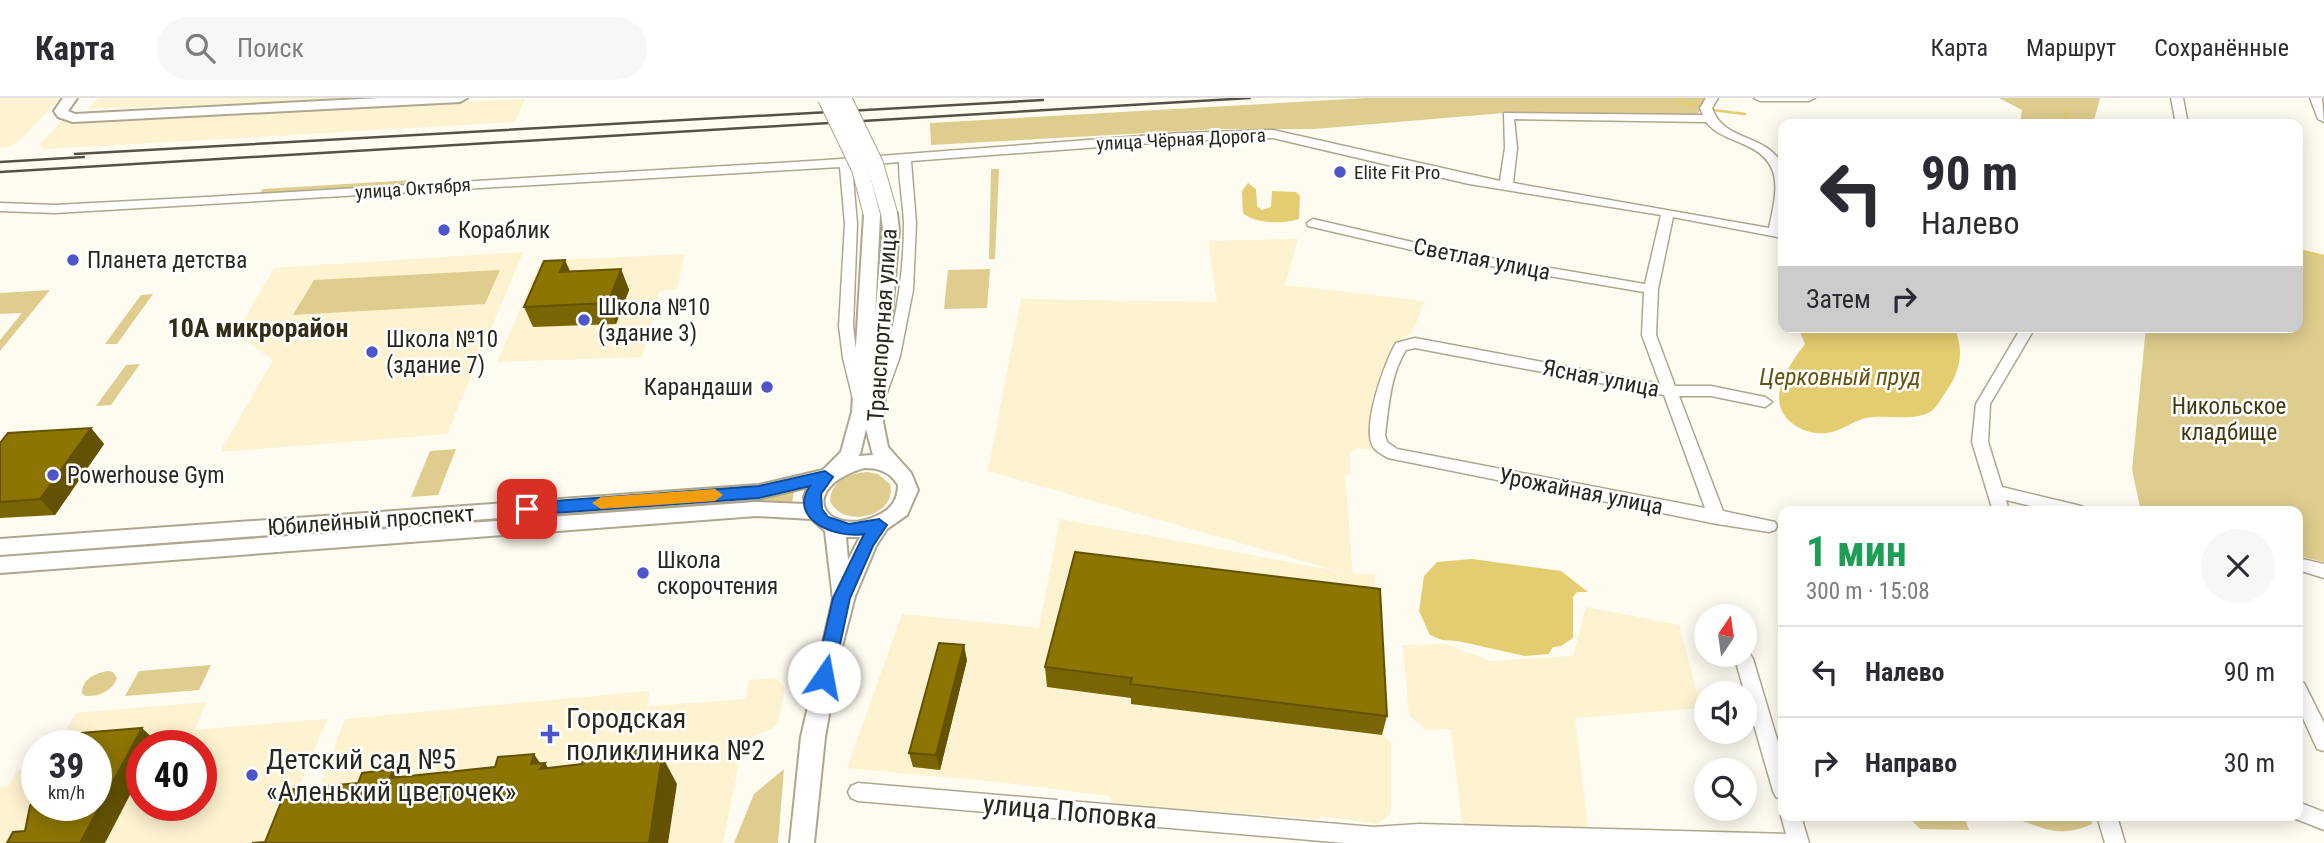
<!DOCTYPE html>
<html lang="ru">
<meta charset="utf-8">
<style>
body{margin:0;font-family:"Roboto Condensed",sans-serif;background:#f7f7f7;color:#2b2b33;height:100vh;display:flex;flex-direction:column;font-size:26px;white-space:nowrap}
*{box-sizing:border-box;margin:0}
p{font-size:23px;color:#7c7c81}
.icon{flex:none;width:38px;height:38px;fill:none;stroke:currentColor;stroke-width:2;stroke-linecap:round;stroke-linejoin:round}
.map{position:relative;flex:1;overflow:hidden}
.details{position:absolute;left:1778px;top:408px;width:525px;height:315px;display:flex;flex-direction:column;background:#fff;border-radius:14px;box-shadow:0 4px 18px #0003}
.details>*{flex:none}
.banner{position:absolute;left:1778px;top:21px;width:525px;height:214px;border-radius:14px;box-shadow:0 4px 18px #0003;background:#fff;color:#2b2b33;overflow:hidden}
.needle{width:46px;rotate:13deg}
.controls{position:absolute;left:1694px;top:506px;display:grid;gap:14px}
.controls a{display:grid;place-items:center;width:63px;height:63px;border-radius:50%;background:#fff;box-shadow:0 4px 18px #0003;font-size:35px}
.speed{position:absolute;left:21px;top:632px;display:flex;gap:14px;font-size:35px;font-weight:700;text-align:center}
.speed>*{display:grid;place-content:center;width:91px;height:91px;border-radius:50%;background:#fff;box-shadow:0 4px 18px #0003;line-height:1}
.speed small{font-size:18px;font-weight:400}
.speed .limit{border:10px solid #d22;background:#fff;color:#111}
.pin{position:absolute;display:grid;place-items:center;width:60px;height:60px;color:#fff;margin:-30px;border-radius:14px;box-shadow:0 4px 10px #0006}
.me{position:absolute;width:77px;margin:-38px;rotate:12deg;stroke-linejoin:round;filter:drop-shadow(0 0 5px #0008)}
.turn{display:flex;align-items:center;gap:24px;height:147px;padding:0 28px;font-size:32px}
.turn .icon{width:91px;height:91px;stroke-width:2.5}
.turn b{display:block;font-size:49px;line-height:60px}
.then{display:flex;align-items:center;height:66px;padding:0 28px;background:#0003;gap:14px;font-size:26px}
.round{display:grid;place-items:center;flex:none;width:74px;height:74px;border-radius:37px;background:#f7f7f7}
.summary{display:flex;align-items:center;justify-content:space-between;height:119px;padding:0 28px}
h1{font-size:42px;font-weight:700;line-height:52px;color:#1e9e55}
ul{padding:0;list-style:none}
li{display:flex;align-items:center;gap:21px;height:91px;padding:0 28px;border-top:2px solid #e1e1e2}
li div{flex:1}
li b{display:block;font-size:26px}
li em{font-style:normal}
header{display:flex;align-items:center;gap:42px;box-sizing:border-box;height:98px;padding:0 35px;background:#fff;border-bottom:2px solid #e1e1e2}
header strong{font-size:33px}
nav{display:flex;gap:38px;margin-inline-start:auto;font-size:24px}
.search{width:490px;height:63px;background:#f7f7f7;display:flex;align-items:center;gap:18px;box-sizing:border-box;padding:0 24px;border-radius:38px;color:#7c7c81;font-size:26px}
.map>svg:first-child{display:block}
.built{fill:#fdf3d1;fill-rule:evenodd}
.green{fill:#decd8e}
.water{fill:#e4cc70}
.lines{fill:none;stroke-linecap:round;stroke-linejoin:round}
.stream{stroke:#e4cc70;stroke-width:2.5}
.minor-casing{stroke:#aea78e;stroke-width:3}
.tertiary-casing{stroke:#aea78e;stroke-width:4}
.minor{fill:#fff;fill-rule:evenodd}
.tertiary{fill:#fff;fill-rule:evenodd}
.rail{stroke:#545147;stroke-width:2.5}
.tertiary-bridge-casing{stroke:#aea78e;stroke-width:18;stroke-linecap:butt}
.tertiary-bridge{stroke:#fff;stroke-width:16}
.wall{fill:#796503}
.shaded-wall{fill:#635203}
.building{fill:#8d7504;stroke:#635203;stroke-width:2}
.route{fill:#1a73e8;stroke:#114b97;stroke-width:2}
.slow{fill:#f59e0b}
.poi-dot{fill:#4c55ca;stroke:#fff;stroke-width:2.5}
.labels{text-anchor:middle;stroke-width:5;stroke-linejoin:round;paint-order:stroke}
.far-street-label{font-size:19px;fill:#2a271d;stroke:#fff}
.far-poi-label{font-size:19px;fill:#2a271d;stroke:#fff;text-anchor:start}
.poi-label{font-size:23px;fill:#2a271d;stroke:#fff;text-anchor:start}
.street-label{font-size:23px;fill:#2a271d;stroke:#fff}
.park-label{font-size:23px;fill:#443a12;stroke:#fff}
.water-label{font-size:24px;font-style:italic;fill:#66550e;stroke:#fff}
.quarter-label{font-size:26px;font-weight:bold;fill:#332d17;stroke:#fff}
.near-poi-label{font-size:28px;fill:#2a271d;stroke:#fff;text-anchor:start}
.near-street-label{font-size:28px;fill:#2a271d;stroke:#fff}
</style>
<header>
<strong>Карта</strong>
<div class="search"><svg class="icon" aria-label="search" viewBox="0 0 24 24"><circle cx="10" cy="10" r="6"/><path d="M15 15l6 6"/></svg>Поиск</div>
<nav><a>Карта</a><a>Маршрут</a><a>Сохранённые</a></nav>
</header>
<div class="map">
<svg width="2324" height="745" viewBox="0 0 2324 745">
<rect width="100%" height="100%" fill="#fefbf0"/>
<!-- built -->
<g class="built">
<path d="M0 0H60L23 39 10 49 0 50Z"/>
<path d="M98 0H388L88 11Z"/>
<path d="M525 1 515 24 45 51 39 47 62 23Z"/>
<path d="M1298 141 1285 187 1425 203 1412 235 1392 246 1369 338 1373 352 1358 350 1350 355 1351 377H1345L1353 476H1375L1382 637 1391 644V716L1377 726 1320 718 1319 721 1114 706 1109 698 1009 685 847 670 902 516 1039 530 1060 421 1342 474 988 373 1021 201 1217 204 1208 143Z"/>
<path d="M523 154 447 336 220 354 273 262 236 236 274 170Z"/>
<path d="M685 156 677 191 660 193 642 259 497 264 541 163Z"/>
<path d="M1586 509 1679 527 1701 610 1575 620 1588 730 1462 728 1451 631 1426 632 1409 617 1403 547 1445 546 1491 563 1573 558Z"/>
<path d="M776 580 785 590 778 625 772 631 743 642 723 745H0V689L8 688 18 672 37 670V707H96V648L57 647 76 615 207 604 194 632 327 621 299 690 320 687 345 621 649 593 648 608 746 601 749 582ZM142 648H201V707H142Z"/>
</g>
<!-- green -->
<g class="green">
<path d="M1367 0H1706L1697 18 1504 15 1314 31H1219L931 47 930 25Z"/>
<path d="M1999 0H2100L2093 26H2020L2022 12Z"/>
<path d="M991 71H999L995 161H989Z"/>
<path d="M413 82 409 87 258 97 263 91Z"/>
<path d="M2298 152 2324 158V464L2298 458V413H2141L2132 372 2146 229H2298Z"/>
<path d="M990 171 987 210 944 211 948 172Z"/>
<path d="M500 172 485 206 293 217 314 182Z"/>
<path d="M50 192 0 253V242L22 215 0 216V195Z"/>
<path d="M153 196 117 246H105L141 197Z"/>
<path d="M140 266 111 307 96 308 126 267Z"/>
<path d="M456 351 438 397 411 399 430 353Z"/>
<path d="M868 374 878 376 890 386C898 418 843 432 830 403 831 382 850 375 868 374Z"/>
<path d="M794 393 792 405 770 403 430 428 432 424 771 398Z"/>
<path d="M412 426 410 430 90 454 93 449Z"/>
<path d="M211 567 199 592 125 598 139 573Z"/>
<path d="M108 573 113 574 117 580C112 593 99 599 85 598L82 595C82 581 95 575 108 573Z"/>
<path d="M784 671 778 745H734L754 696Z"/>
<path d="M1908 718H1964L1969 732 1920 731Z"/>
<path d="M2000 718H2090L2092 726C2052 745 2033 721 2000 718Z"/>
</g>
<!-- water -->
<g class="water">
<path d="M1248 85 1256 91 1257 108 1262 112 1271 109 1272 93 1296 94 1300 98 1299 121C1285 126 1254 126 1243 115L1242 93Z"/>
<path d="M1798 229H1954C1966 255 1959 277 1943 298 1940 303 1935 311 1930 314 1912 324 1886 316 1866 320 1853 323 1841 333 1827 335 1815 336 1806 334 1796 328 1762 306 1787 270 1805 246Z"/>
<path d="M1472 461 1561 473 1588 494H1577L1573 499V540L1561 548 1553 549 1549 556 1525 558 1458 543 1442 542 1430 537 1419 513 1424 478 1437 464Z"/>
</g>
<g class="lines">
<!-- stream -->
<g class="stream">
<path d="M1677 2 1699 9"/>
<path d="M1712 12 1745 16"/>
<path d="M2061 26 2068 12"/>
<path d="M2298 152 2324 158"/>
</g>
<defs>
<g id="minor">
<path d="M1706 0H1718L1712 10C1724 45 1766 34 1783 68V140L1673 119 1658 191 1656 237 1675 288H1711L1765 299 1772 304 1765 309 1711 298H1679L1723 413 1775 424 1777 428 1775 432 1769 434 1717 426 1388 360C1383 357 1377 354 1374 350 1360 332 1385 263 1396 245L1415 240 1660 286 1642 237 1644 194 1455 162 1308 128 1307 125 1313 121 1455 154 1645 186 1661 117 1469 86 1273 40 1180 43 911 63 916 125 913 192 900 258 885 300 878 305 871 300C893 243 904 185 904 124 903 104 899 84 899 64L852 68 857 126 853 228 857 260 867 301 860 306 853 301 843 260 839 228 845 126 840 69 55 115 0 113V105L55 107 207 99 827 62 1180 35 1273 32 1500 83 1505 50 1504 15 1703 17 1700 10ZM1514 21 1706 24C1716 36 1729 40 1743 46 1785 63 1777 93 1769 130L1513 85 1517 50ZM1415 250 1664 297 1705 410 1397 351 1387 344 1385 337C1389 308 1390 277 1406 252Z"/>
<path d="M1754 0H1815L1809 3H1760Z"/>
<path d="M2171 0H2183L2188 26H2176Z"/>
<path d="M2310 0H2322L2324 24 2318 21Z"/>
<path d="M2010 229H2030L2033 233 1990 306 1988 344 2002 389 2077 407 2083 409 2085 413H2052L2006 402 2009 413H1993L1972 344 1976 306 2018 235Z"/>
<path d="M2298 460 2324 466V480L2298 472Z"/>
<path d="M1745 554 1750 556 1753 561 1783 661V702L1776 699 1773 693 1735 561 1737 556H1745Z"/>
<path d="M2298 582 2304 585 2324 625V653L2317 651 2298 609Z"/>
<path d="M858 685 1374 729 1419 726 1786 736 1781 718 1783 713V718H1801L1809 745H1345L858 703 851 700 848 694 851 688Z"/>
<path d="M2298 704 2324 714V732L2291 719 2290 718H2298Z"/>
<path d="M2097 718H2117L2125 745H2105Z"/>
</g>
<g id="tertiary">
<path d="M63 0H77L68 13 75 16 380 0H467L460 4 73 24 58 19 54 13Z"/>
<path d="M889 110 897 115 899 132 883 324 888 349 911 375 918 392 907 417 887 431 876 448 855 498 840 556 825 639 814 745H790L801 639 833 501 825 433 812 421 756 418 0 475V459L756 404 805 406 804 399 808 389 759 401 0 457V441L759 387 823 372 841 354 852 314 864 117 872 112 880 117 875 219 883 132 881 115ZM866 331 873 357 858 358 860 356ZM864 370C880 370 890 374 898 387 898 404 889 413 874 419 825 439 795 391 864 370ZM846 439H860L848 462Z"/>
</g>
</defs>
<!-- minor casing -->
<use href="#minor" class="minor-casing"/>
<!-- tertiary casing -->
<use href="#tertiary" class="tertiary-casing"/>
<!-- minor -->
<use href="#minor" class="minor"/>
<!-- tertiary -->
<use href="#tertiary" class="tertiary"/>
<!-- rail -->
<g class="rail">
<path d="M75 56 1043 2"/>
<path d="M0 64 84 59"/>
<path d="M0 74 1250 0"/>
</g>
<defs>
<g id="tertiary-bridge">
<path d="M826 0 860 71 872 117"/>
<path d="M843 0 875 66 889 115"/>
</g>
</defs>
<!-- tertiary-bridge casing -->
<use href="#tertiary-bridge" class="tertiary-bridge-casing"/>
<!-- tertiary-bridge -->
<use href="#tertiary-bridge" class="tertiary-bridge"/>
</g>
<!-- wall -->
<g class="wall">
<path d="M621 171 629 192 616 226 533 229 524 209 570 173Z"/>
<path d="M91 330 104 346 55 417 0 420V345Z"/>
<path d="M1075 454 1387 618 1382 637 1131 606V600L1047 589 1045 569Z"/>
<path d="M967 562 940 672 913 669 909 655Z"/>
</g>
<!-- shaded-wall -->
<g class="shaded-wall">
<path d="M565 162 574 182 560 174Z"/>
<path d="M621 171 629 192 616 226 608 205Z"/>
<path d="M91 330 104 346 55 417 40 401Z"/>
<path d="M964 547 967 562 940 672 936 657Z"/>
<path d="M142 630 157 644 155 648H142V674L105 745H80Z"/>
<path d="M649 651 660 671 662 658 677 686 668 745H649L648 660Z"/>
<path d="M534 656 542 668 545 665 563 692 531 666Z"/>
<path d="M393 671 416 699 390 680Z"/>
</g>
<!-- building -->
<g class="building">
<path d="M565 162 560 174 621 171 608 205 524 209 544 163Z"/>
<path d="M91 330 40 401 0 404V345L8 335Z"/>
<path d="M1075 454 1380 491 1387 618 1130 586 1132 580 1045 569Z"/>
<path d="M939 545 964 547 936 657 909 655Z"/>
<path d="M142 630 80 745H7L13 734 25 733 30 708 37 696V707H96V648H62L69 636Z"/>
<path d="M649 651 648 660 662 658 649 745H252L265 744 286 692 358 685 362 675 393 671 390 680 495 669 498 659 534 656 531 666 545 665 540 671 582 666 584 658Z"/>
</g>
<!-- route -->
<path class="route" d="M825 373 833 379 821 396 822 411 828 419 849 426 879 421 887 427 873 448 850 500 833 579 831 585 824 587 818 585 815 579 833 500 864 436C837 441 787 422 810 388L759 400 527 417 519 411 527 405 759 388Z"/>
<!-- slow -->
<path class="slow" d="M715 391 723 397 715 403 601 411 592 405 601 399Z"/>
<!-- markers -->
<g class="poi-dot">
<circle cx="1340" cy="74" r="7"/>
<circle cx="444" cy="132" r="7"/>
<circle cx="73" cy="162" r="7"/>
<circle cx="584" cy="222" r="7"/>
<circle cx="372" cy="254" r="7"/>
<circle cx="767" cy="289" r="7"/>
<circle cx="53" cy="377" r="7"/>
<circle cx="643" cy="475" r="7"/>
<path d="M546.5 625.5h7v7h7v7h-7v7h-7v-7h-7v-7h7z"/>
<circle cx="252" cy="677" r="7"/>
</g>
<g class="labels">
<!-- far-street labels -->
<g class="far-street-label">
<text transform="translate(1181 41) rotate(-3)" y="7">улица Чёрная Дорога</text>
<text transform="translate(413 90) rotate(-4)" y="7">улица Октября</text>
</g>
<!-- far-poi labels -->
<g class="far-poi-label">
<text x="1354" y="81">Elite Fit Pro</text>
</g>
<!-- poi labels -->
<g class="poi-label">
<text x="458" y="140">Кораблик</text>
<text x="87" y="170">Планета детства</text>
<text x="598" y="217">Школа №10<tspan x="598" dy="26">(здание 3)</tspan></text>
<text x="386" y="249">Школа №10<tspan x="386" dy="26">(здание 7)</tspan></text>
<text x="753" y="297" text-anchor="end">Карандаши</text>
<text x="67" y="385">Powerhouse Gym</text>
<text x="657" y="470">Школа<tspan x="657" dy="26">скорочтения</tspan></text>
</g>
<!-- street labels -->
<g class="street-label">
<text transform="translate(1482 161) rotate(11)" y="8">Светлая улица</text>
<text transform="translate(882 227) rotate(-86)" y="8">Транспортная улица</text>
<text transform="translate(1601 280) rotate(11)" y="8">Ясная улица</text>
<text transform="translate(1581 393) rotate(11)" y="8">Урожайная улица</text>
<text transform="translate(371 422) rotate(-4)" y="8">Юбилейный проспект</text>
</g>
<!-- park labels -->
<g class="park-label">
<text x="2229" y="316">Никольское<tspan x="2229" dy="26">кладбище</tspan></text>
</g>
<!-- water labels -->
<g class="water-label">
<text x="1840" y="287">Церковный пруд</text>
</g>
<!-- quarter labels -->
<g class="quarter-label">
<text x="258" y="239">10А микрорайон</text>
</g>
<!-- near-poi labels -->
<g class="near-poi-label">
<text x="566" y="630">Городская<tspan x="566" dy="32">поликлиника №2</tspan></text>
<text x="266" y="671">Детский сад №5<tspan x="266" dy="32">«Аленький цветочек»</tspan></text>
</g>
<!-- near-street labels -->
<g class="near-street-label">
<text transform="translate(1070 713) rotate(5)" y="10">улица Поповка</text>
</g>
</g>
</svg>
<div class="controls">
<a><svg class="needle" viewBox="-14 -14 28 28"><path d="M0-13l5 13h-10z" fill="#e53935"/><path d="M0 13l5-13h-10z" fill="#7c7c81"/></svg></a>
<a><svg class="icon" aria-label="sound" viewBox="0 0 24 24"><path d="M4 9h4l5-4v14l-5-4H4zM17 9q2 3 0 6"/></svg></a>
<a><svg class="icon" aria-label="search" viewBox="0 0 24 24"><circle cx="10" cy="10" r="6"/><path d="M15 15l6 6"/></svg></a>
</div>
<div class="speed"><div>39<small>km/h</small></div><div class="limit">40</div></div>
<div class="pin" style="left:527px;top:411px;background:#d93025"><svg class="icon" aria-label="arrive" viewBox="0 0 24 24"><path d="M6 21V4h12l-3 4 3 4H6"/></svg></div>
<svg class="me" style="left:824px;top:579px" viewBox="-20 -20 40 40"><circle r="19" fill="#fff"/><path d="M0-13L10 11 0 6-10 11z" fill="#1a73e8"/></svg>
<div class="banner">
<div class="turn"><svg class="icon" aria-label="left" viewBox="0 0 24 24"><path d="M17 20v-9H6M10 6l-5 5 5 5"/></svg><div><b>90 m</b>Налево</div></div>
<div class="then">Затем<svg class="icon" aria-label="right" viewBox="0 0 24 24"><path d="M7 20v-9h11M14 6l5 5-5 5"/></svg></div>
</div>
<section class="details">
<div class="summary"><div><h1>1 мин</h1><p>300 m · 15:08</p></div><a class="round"><svg class="icon" aria-label="close" viewBox="0 0 24 24"><path d="M6 6l12 12M18 6L6 18"/></svg></a></div>
<ul>
<li><svg class="icon" aria-label="left" viewBox="0 0 24 24"><path d="M17 20v-9H6M10 6l-5 5 5 5"/></svg><div><b>Налево</b></div><em>90 m</em></li>
<li><svg class="icon" aria-label="right" viewBox="0 0 24 24"><path d="M7 20v-9h11M14 6l5 5-5 5"/></svg><div><b>Направо</b></div><em>30 m</em></li>
</ul>
</section>
</div>
